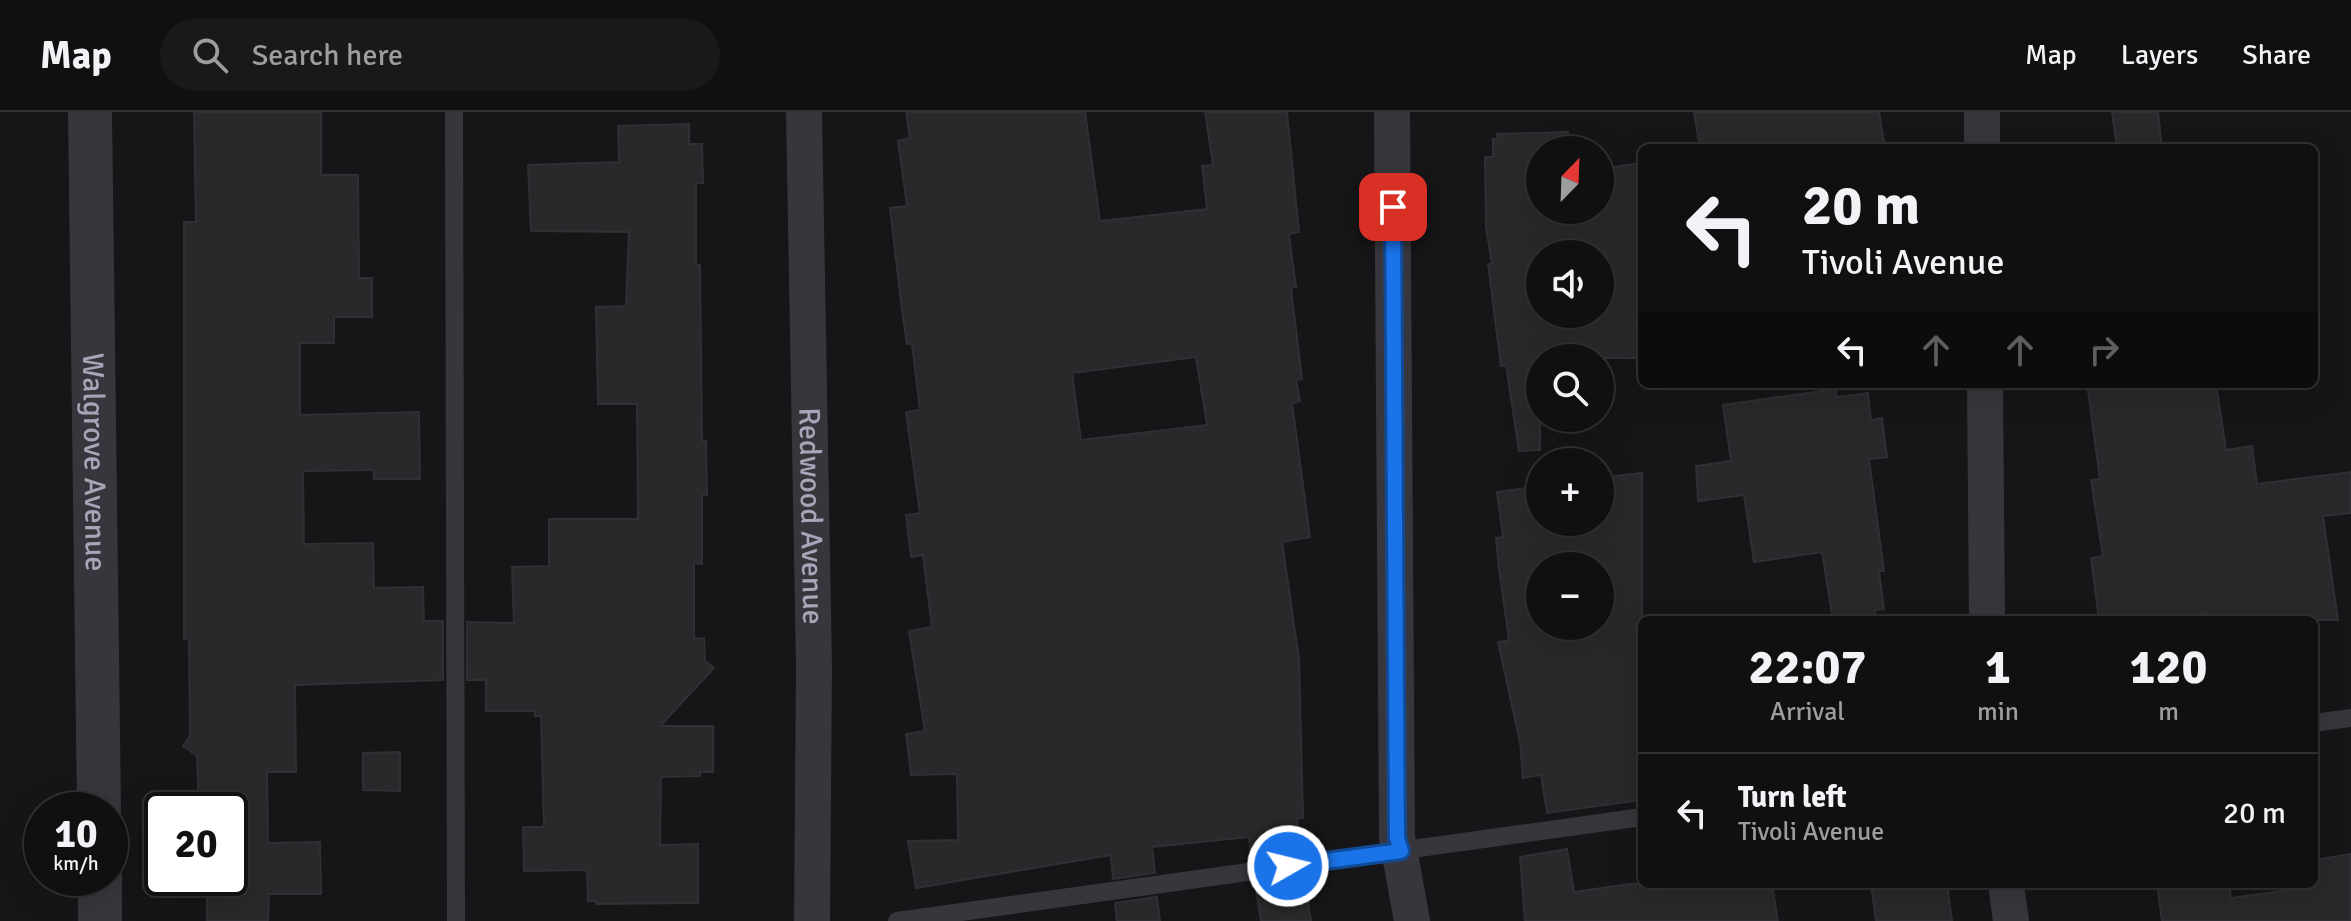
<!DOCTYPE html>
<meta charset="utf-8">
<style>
body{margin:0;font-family:Signika,sans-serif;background:#19191a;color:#f1f3f6;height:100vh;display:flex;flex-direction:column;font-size:30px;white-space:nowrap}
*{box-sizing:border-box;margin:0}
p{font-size:26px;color:#9c9d9f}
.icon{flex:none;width:44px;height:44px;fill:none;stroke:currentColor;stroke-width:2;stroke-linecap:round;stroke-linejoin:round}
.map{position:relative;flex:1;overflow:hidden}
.sheet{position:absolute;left:1638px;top:504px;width:680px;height:272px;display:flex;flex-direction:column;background:#101011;border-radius:12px;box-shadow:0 8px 32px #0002,0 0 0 2px #303031}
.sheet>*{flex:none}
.hud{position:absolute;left:1638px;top:32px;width:680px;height:244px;border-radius:12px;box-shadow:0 8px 32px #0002,0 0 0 2px #303031;background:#101011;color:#f1f3f6;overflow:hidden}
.needle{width:52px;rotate:23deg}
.buttons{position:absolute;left:1526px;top:24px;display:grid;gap:16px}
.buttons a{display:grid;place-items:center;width:88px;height:88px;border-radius:50%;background:#101011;box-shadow:0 8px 32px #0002,0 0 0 2px #303031;font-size:40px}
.speed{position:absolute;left:24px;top:680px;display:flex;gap:16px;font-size:40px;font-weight:700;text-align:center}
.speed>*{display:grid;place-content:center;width:104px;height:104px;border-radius:50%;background:#101011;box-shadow:0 8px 32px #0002,0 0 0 2px #303031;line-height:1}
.speed small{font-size:20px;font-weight:400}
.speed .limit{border:4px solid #111;border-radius:12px;background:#fff;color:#111}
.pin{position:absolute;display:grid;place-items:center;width:68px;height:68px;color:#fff;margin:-34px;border-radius:16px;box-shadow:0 4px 12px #0006}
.me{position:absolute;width:88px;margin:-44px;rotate:82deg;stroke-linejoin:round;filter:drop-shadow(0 0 6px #0008)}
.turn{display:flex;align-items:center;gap:28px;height:168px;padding:0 32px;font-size:36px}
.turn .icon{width:104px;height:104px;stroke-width:2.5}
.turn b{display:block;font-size:56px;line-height:68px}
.lanes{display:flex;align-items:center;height:76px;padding:0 32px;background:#0003;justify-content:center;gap:40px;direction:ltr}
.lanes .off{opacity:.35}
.eta{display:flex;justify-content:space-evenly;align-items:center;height:136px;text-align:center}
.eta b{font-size:48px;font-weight:700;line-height:56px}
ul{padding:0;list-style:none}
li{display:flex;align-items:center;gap:24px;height:120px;padding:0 32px;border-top:2px solid #303031}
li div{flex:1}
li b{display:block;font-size:30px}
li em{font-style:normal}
header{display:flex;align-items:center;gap:48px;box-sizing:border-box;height:112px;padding:0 40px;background:#101011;border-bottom:2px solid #303031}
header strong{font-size:38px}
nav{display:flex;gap:44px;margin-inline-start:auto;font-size:28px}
.search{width:560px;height:72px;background:#19191a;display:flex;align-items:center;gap:20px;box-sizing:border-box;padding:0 28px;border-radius:44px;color:#9c9d9f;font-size:30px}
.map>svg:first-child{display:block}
.building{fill:#29282b;stroke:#302f33;stroke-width:2;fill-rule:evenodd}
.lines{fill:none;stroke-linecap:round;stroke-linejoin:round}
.service{stroke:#37363c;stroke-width:18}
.minor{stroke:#37363c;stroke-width:36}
.tertiary{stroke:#37363c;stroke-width:44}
.route-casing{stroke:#114b97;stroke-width:20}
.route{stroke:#1a73e8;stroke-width:14}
.labels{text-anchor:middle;stroke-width:8;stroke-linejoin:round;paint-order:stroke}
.street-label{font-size:30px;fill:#a6a6b8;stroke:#111012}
</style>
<header>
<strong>Map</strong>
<div class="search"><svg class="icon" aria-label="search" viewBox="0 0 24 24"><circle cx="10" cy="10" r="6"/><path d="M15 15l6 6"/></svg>Search here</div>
<nav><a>Map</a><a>Layers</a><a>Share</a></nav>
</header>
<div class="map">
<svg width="2351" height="809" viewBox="0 0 2351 809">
<rect width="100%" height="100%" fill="#161517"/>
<!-- building -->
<g class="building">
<path d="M194 0H321V63H358L359 166H372V205H334V231H300V303L419 300 420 367H374V358L303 359 304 432 373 431 374 476 423 475 424 509H443V568L295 573 296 660H267L268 731 320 730 321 782H269L268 809H207V766H230V698H199L197 644 183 634 190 624 189 528 184 527V110H196Z"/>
<path d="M906 0H1085L1100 109 1207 97 1202 54 1213 53 1205 0H1287L1299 120 1289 122 1296 175 1291 176 1302 267 1296 268 1300 289 1292 291 1310 425 1282 430 1299 547 1303 706H1297L1301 740 1251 748 1249 725 1152 735 1155 761 1113 767 1111 743 916 776 908 729 958 728 957 662 911 663 906 622 925 619 909 519 932 515 923 443 911 445 906 403 920 401 906 300 920 298 912 232H907L902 198 890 96 907 94 898 29 910 26ZM1196 245 1207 313 1081 328 1072 261Z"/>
<path d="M1694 0H1879L1885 36H1700Z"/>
<path d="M2112 0H2158L2162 36H2117Z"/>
<path d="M689 12V32H702L703 71H696V153H700L702 329H706L707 383H702V452L694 451V527L704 526 705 549 714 556 660 614H713V660H700V664L661 665 660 733 698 732V791L596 792V789H588L587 758 524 759 523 715H544L541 604H535V599H486V568H467V510L514 511 512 455 549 454V407H638L637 292H598L596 195 626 194 629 120 531 119 528 53 619 50 618 14Z"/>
<path d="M1568 20V38H1540V98H1600V57L1642 51V246H1540V338L1519 339 1506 253 1501 254 1488 152H1492L1486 115 1485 45H1493V27H1498L1497 22ZM1540 142H1600V202H1540Z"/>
<path d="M2127 272H2216L2226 338 2252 334 2257 372 2351 360V401L2323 404 2338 508H2208V501L2156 508H2099L2091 446 2103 444 2091 368 2100 367 2088 278Z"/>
<path d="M1835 277 1837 285 1868 281 1871 308 1882 306 1887 345 1869 347 1884 459H1879L1884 497 1875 498 1876 508H1833L1822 440 1754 450 1744 383 1698 389 1696 354 1731 349 1723 293Z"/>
<path d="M1642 361V688L1547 701 1541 663 1523 666 1520 630 1498 530 1509 528 1499 457 1496 426 1503 425 1497 380 1540 374V410H1600V366ZM1540 454H1600V514H1540Z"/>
<path d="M400 640V679L363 678V641Z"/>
<path d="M1567 737 1574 780 1630 772H1772L1778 809H1525L1520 745Z"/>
<path d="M2351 742V809H2162L2157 772H2229L2231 786 2303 776 2302 772H2314V748Z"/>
<path d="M1304 764 1311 809H1261L1255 771Z"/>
<path d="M1871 772H1947L1952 809H1876Z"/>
<path d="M1157 785 1160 809H1117L1115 791Z"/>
</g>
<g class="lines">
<!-- service -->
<g class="service">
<path d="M454 0 456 809"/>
<path d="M2314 611 2351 606"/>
<path d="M897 809 1642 705"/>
</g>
<!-- minor -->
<g class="minor">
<path id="s1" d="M804 0 814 555 812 809"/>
<path d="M1392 0 1397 726 1412 809"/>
<path d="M1982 0V36"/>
<path d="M1985 272 1987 508"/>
<path d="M2006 772 2011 809"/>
</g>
<!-- tertiary -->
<g class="tertiary">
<path id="s2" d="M90 0 99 698"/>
<path d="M100 766V809"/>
</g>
</g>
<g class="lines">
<defs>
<path id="route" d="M1288 754 1401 739 1397 726 1393 95"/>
</defs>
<!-- route casing -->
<use href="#route" class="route-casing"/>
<!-- route -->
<use href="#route" class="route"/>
</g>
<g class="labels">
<!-- street labels -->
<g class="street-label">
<text dy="10" stroke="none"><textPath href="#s2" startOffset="350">Walgrove Avenue</textPath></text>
<text dy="10" stroke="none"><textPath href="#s1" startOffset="404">Redwood Avenue</textPath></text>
</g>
</g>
</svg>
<div class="buttons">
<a><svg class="needle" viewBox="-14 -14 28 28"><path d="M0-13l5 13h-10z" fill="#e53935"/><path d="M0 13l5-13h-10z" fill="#9c9d9f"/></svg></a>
<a><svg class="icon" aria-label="sound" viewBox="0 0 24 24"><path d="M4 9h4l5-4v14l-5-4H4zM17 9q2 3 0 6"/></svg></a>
<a><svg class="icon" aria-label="search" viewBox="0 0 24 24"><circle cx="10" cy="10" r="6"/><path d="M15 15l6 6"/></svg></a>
<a>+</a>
<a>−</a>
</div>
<div class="speed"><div>10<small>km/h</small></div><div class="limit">20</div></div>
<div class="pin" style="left:1393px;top:95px;background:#d93025"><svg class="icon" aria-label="arrive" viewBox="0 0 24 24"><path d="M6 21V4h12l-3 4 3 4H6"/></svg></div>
<svg class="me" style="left:1288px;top:754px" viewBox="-20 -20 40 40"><circle r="17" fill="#1a73e8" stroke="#fff" stroke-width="3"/><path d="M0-11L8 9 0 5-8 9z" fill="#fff"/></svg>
<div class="hud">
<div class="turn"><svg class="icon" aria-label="left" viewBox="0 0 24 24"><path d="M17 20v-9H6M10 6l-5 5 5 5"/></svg><div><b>20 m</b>Tivoli Avenue</div></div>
<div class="lanes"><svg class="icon" aria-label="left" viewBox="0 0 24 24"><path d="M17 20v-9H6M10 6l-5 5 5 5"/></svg><svg class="icon off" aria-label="ahead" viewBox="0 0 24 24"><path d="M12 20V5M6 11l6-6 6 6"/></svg><svg class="icon off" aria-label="ahead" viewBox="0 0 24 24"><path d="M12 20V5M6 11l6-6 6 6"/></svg><svg class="icon off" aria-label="right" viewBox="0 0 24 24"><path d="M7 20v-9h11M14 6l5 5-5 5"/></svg></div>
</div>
<section class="sheet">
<div class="eta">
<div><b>22:07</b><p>Arrival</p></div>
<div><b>1</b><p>min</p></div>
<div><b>120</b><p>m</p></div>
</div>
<ul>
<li><svg class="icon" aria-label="left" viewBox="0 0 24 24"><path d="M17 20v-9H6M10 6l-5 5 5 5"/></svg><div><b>Turn left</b><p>Tivoli Avenue</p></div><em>20 m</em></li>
</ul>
</section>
</div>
